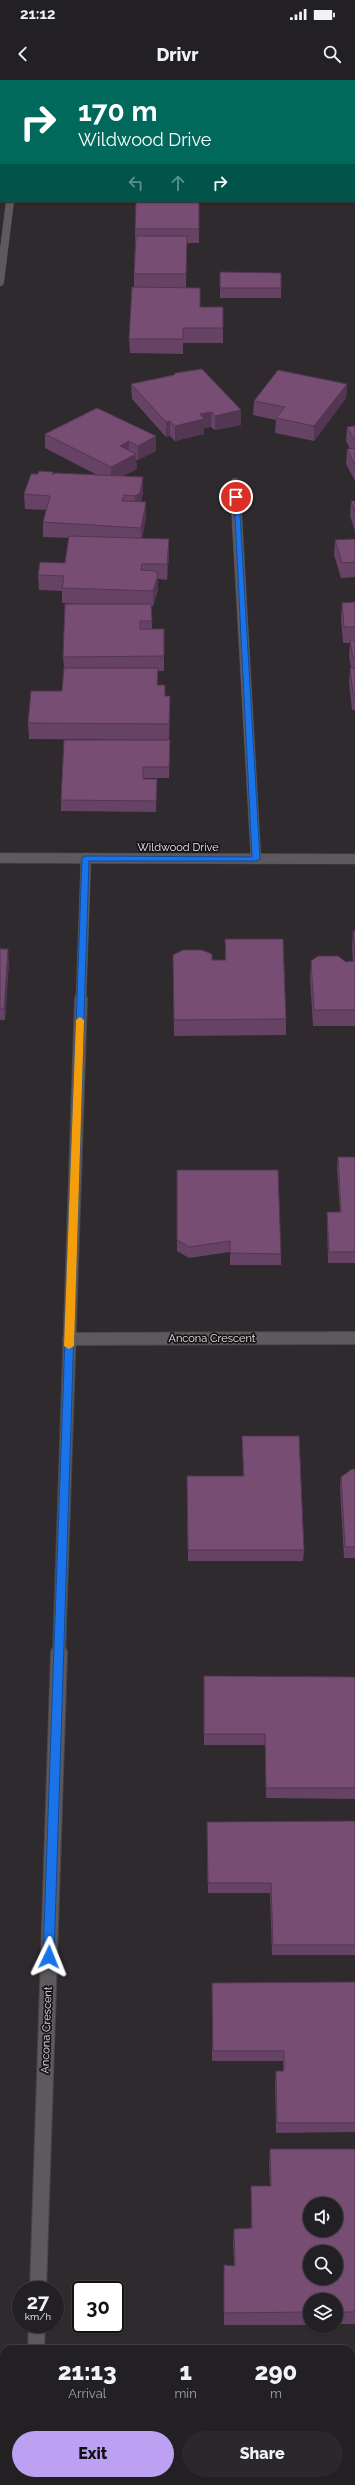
<!DOCTYPE html>
<style>
body{margin:0;font-family:Raleway,sans-serif;background:#2a282a;color:#f1f3f6;height:100vh;display:flex;flex-direction:column;font-size:15px;white-space:nowrap}
*{box-sizing:border-box;margin:0}
p{font-size:13px;color:#a2a3a5}
.icon{flex:none;width:22px;height:22px;fill:none;stroke:currentColor;stroke-width:2;stroke-linecap:round;stroke-linejoin:round}
.map{position:relative;flex:1;overflow:hidden}
.sheet{position:absolute;left:0px;top:2265px;width:355px;height:140px;display:flex;flex-direction:column;background:#222022;border-radius:12px 12px 0 0;box-shadow:0 1px 3px #0004,0 0 0 1px #3f3e40}
.sheet>*{flex:none}
.top-card{position:absolute;left:0px;top:0px;width:355px;height:122px;box-shadow:0 1px 3px #0004,0 0 0 1px #3f3e40;background:#00695c;color:#fff;overflow:hidden}
.fabs{position:absolute;left:303px;top:2117px;display:grid;gap:8px}
.fabs a{display:grid;place-items:center;width:40px;height:40px;border-radius:50%;background:#222022;box-shadow:0 1px 3px #0004,0 0 0 1px #3f3e40;font-size:20px}
.speed{position:absolute;left:12px;top:2201px;display:flex;gap:8px;font-size:20px;font-weight:700;text-align:center}
.speed>*{display:grid;place-content:center;width:52px;height:52px;border-radius:50%;background:#222022;box-shadow:0 1px 3px #0004,0 0 0 1px #3f3e40;line-height:1}
.speed small{font-size:10px;font-weight:400}
.speed .limit{border:2px solid #111;border-radius:6px;background:#fff;color:#111}
.pin{position:absolute;display:grid;place-items:center;width:34px;height:34px;color:#fff;margin:-17px;border:2px solid #fff;border-radius:50%;box-shadow:0 1px 4px #0007}
.me{position:absolute;width:44px;margin:-22px;rotate:2deg;stroke-linejoin:round;filter:drop-shadow(0 0 3px #0008)}
.turn{display:flex;align-items:center;gap:14px;height:84px;padding:0 12px;font-size:18px}
.turn .icon{width:52px;height:52px;stroke-width:2.5}
.turn b{display:block;font-size:28px;line-height:34px}
.lanes{display:flex;align-items:center;height:38px;padding:0 12px;background:#0003;justify-content:center;gap:20px;direction:ltr}
.lanes .off{opacity:.35}
.eta{display:flex;justify-content:space-evenly;align-items:center;height:68px;text-align:center}
.eta b{font-size:24px;font-weight:800;line-height:28px}
.button{display:flex;gap:8px;margin-top:auto;padding:8px 12px}
.button a{flex:1;height:46px;border-radius:24px;background:#bca0f2;color:#111;font-size:16px;font-weight:800;line-height:46px;text-align:center}
.button a+a{background:#2a282a;color:#f1f3f6}
.status{display:flex;justify-content:space-between;align-items:center;height:28px;padding:0 20px;background:#222022;direction:ltr}
.status svg{height:11px;fill:currentColor}
header{display:flex;justify-content:space-between;align-items:center;height:52px;padding:0 12px;background:#222022;font-size:18px;font-weight:800}
.map>svg:first-child{display:block}
.lines{fill:none;stroke-linecap:round;stroke-linejoin:round}
.street-far3-casing{stroke:#494649;stroke-width:8}
.street-far2-casing{stroke:#494649;stroke-width:11}
.street-far1-casing{stroke:#494649;stroke-width:14}
.street-casing{stroke:#494649;stroke-width:18}
.street-far3{stroke:#5d595c;stroke-width:8}
.street-far2{stroke:#5d595c;stroke-width:10}
.street-far1{stroke:#5d595c;stroke-width:12}
.street{stroke:#5d595c;stroke-width:16}
.wall{fill:#664264}
.shaded-wall{fill:#533651}
.building{fill:#774d74;stroke:#533651;fill-rule:evenodd}
.route{fill:#1a73e8;stroke:#114b97}
.slow{fill:#f59e0b}
.labels{text-anchor:middle;stroke-width:3.5;stroke-linejoin:round;paint-order:stroke}
.street-label{font-size:11px;fill:#ebe9eb;stroke:#151315}
</style>
<div class="status"><b>21:12</b><svg viewBox="0 0 49 12"><path d="M0 12V9h3v3zM5 12V6h3v6zM10 12V3h3v9zM15 12V0h3v12zM26 1h20v11H26zM47 4h2v5h-2z"/></svg></div>
<header><svg class="icon" aria-label="back" viewBox="0 0 24 24"><path d="M15 5l-7 7 7 7"/></svg>Drivr<svg class="icon" aria-label="search" viewBox="0 0 24 24"><circle cx="10" cy="10" r="6"/><path d="M15 15l6 6"/></svg></header>
<div class="map">
<svg width="355" height="2405" viewBox="0 0 355 2405">
<rect width="100%" height="100%" fill="#2e2a2e"/>
<g class="lines">
<defs>
<g id="street-far3">
<path d="M0 202 10 121"/>
<path d="M235 402V405"/>
</g>
<g id="street-far2">
<path d="M235 404 256 779"/>
<path d="M0 778 355 779"/>
<path d="M81 920 86 778"/>
</g>
<g id="street-far1">
<path d="M69 1259 355 1258"/>
<path d="M59 1574 81 919"/>
</g>
<g id="street">
<path d="M38 2210 59 1573"/>
<path d="M36 2269 37 2244"/>
<path d="M31 2401V2405"/>
</g>
</defs>
<!-- street-far3 casing -->
<use href="#street-far3" class="street-far3-casing"/>
<!-- street-far2 casing -->
<use href="#street-far2" class="street-far2-casing"/>
<!-- street-far1 casing -->
<use href="#street-far1" class="street-far1-casing"/>
<!-- street casing -->
<use href="#street" class="street-casing"/>
<!-- street-far3 -->
<use href="#street-far3" class="street-far3"/>
<!-- street-far2 -->
<use href="#street-far2" class="street-far2"/>
<!-- street-far1 -->
<use href="#street-far1" class="street-far1"/>
<!-- street -->
<use href="#street" class="street"/>
</g>
<!-- wall -->
<g class="wall">
<path d="M199 121V163H187L186 208 200 227H223V263H183V274L130 273 129 259 134 207V194L135 163V149Z"/>
<path d="M220 192 281 208V218H220Z"/>
<path d="M174 295 241 345 215 350 211 347 204 348V354L175 361 170 356 166 357 132 319 131 304Z"/>
<path d="M347 304 346 318 314 361 275 353 276 340 253 335 254 321Z"/>
<path d="M97 328 156 371 138 380H136L137 389 122 396 143 397V412L141 422H146V437L142 458 169 474 167 500 158 499V510L153 526H151L152 549H164V591H158V605L165 616 170 631 169 660 29 659 28 643 62 611 64 588 63 577 87 524 62 523V511L39 510 38 495 65 483 69 458 43 457V442L46 430 25 429 24 414 38 394 53 392 54 394 97 395 45 368V354Z"/>
<path d="M355 346V401L346 384 347 369H350L346 361 347 347Z"/>
<path d="M351 421H355V451L350 436Z"/>
<path d="M355 459V497L341 498 334 475 335 460Z"/>
<path d="M355 522V630H352L349 603 350 588H351L349 576 350 563H343L341 538 342 523Z"/>
<path d="M170 671 169 698H144V699H157L156 732 61 731V720Z"/>
<path d="M353 851H355V946H313L310 897 311 881 353 882 352 867Z"/>
<path d="M225 859 286 939V955L174 956 173 875 212 880H225Z"/>
<path d="M0 867V869L9 881 5 940H0Z"/>
<path d="M338 1077H355V1183H328L327 1143V1132H340L337 1088Z"/>
<path d="M177 1090 281 1174V1185H230V1172L189 1178 177 1171Z"/>
<path d="M242 1356 304 1470 303 1481H188L187 1396H243Z"/>
<path d="M355 1389V1478H344L340 1408 341 1397Z"/>
<path d="M204 1596 355 1597V1719L266 1718 265 1665H204Z"/>
<path d="M355 1741V1875H272L270 1813H208L207 1752Z"/>
<path d="M355 1902V2052L276 2053 275 2001 276 1991H283V1981H212V1903Z"/>
<path d="M270 2069H355V2244H336V2220H310V2245H224V2185L234 2186 233 2161 234 2149 251 2148V2106H270L269 2082Z"/>
</g>
<!-- shaded-wall -->
<g class="shaded-wall">
<path d="M347 304 346 318 314 361V346Z"/>
<path d="M241 330V345L215 350V336Z"/>
<path d="M212 332 211 347 204 348V354L175 361V346L200 334Z"/>
<path d="M170 341V356L166 357V342Z"/>
<path d="M156 356V371L138 380V366Z"/>
<path d="M129 361V376L120 366Z"/>
<path d="M136 374 137 389 111 402V387Z"/>
<path d="M143 397V412L140 428 135 431V416Z"/>
<path d="M146 422V437L141 463V448Z"/>
<path d="M169 459V474L167 500V484Z"/>
<path d="M158 495V510L153 526V511Z"/>
<path d="M8 869 9 881 5 940 4 929Z"/>
</g>
<!-- building -->
<g class="building">
<path d="M132 0H191L192 1H132Z"/>
<path d="M136 121H199V149H135Z"/>
<path d="M136 156H187L186 194H134Z"/>
<path d="M220 192 281 193V208H220Z"/>
<path d="M132 207 200 208V227H223V248H183V259H129Z"/>
<path d="M202 289 241 330 215 336 212 332 200 334 204 339 175 346 170 341 166 342 131 304 174 295 175 293Z"/>
<path d="M278 290 347 304 314 346 276 338 285 327 254 321Z"/>
<path d="M97 328 156 356 138 366 129 361 120 366 136 374 111 387 45 354Z"/>
<path d="M355 346V361L347 347Z"/>
<path d="M355 368V385L347 369Z"/>
<path d="M39 391 53 392V395L55 393 143 397 140 413 135 416 124 415 122 421 146 422 141 448 43 442 50 416 24 414 31 394H38Z"/>
<path d="M351 421H355V433Z"/>
<path d="M69 456 169 459 167 484H142L141 490 155 491 158 495 153 511 62 508 64 496 38 495 40 482 65 483Z"/>
<path d="M355 459V482L342 483 335 460Z"/>
<path d="M355 522V547H344L342 523Z"/>
<path d="M65 524H151L152 541H140V549H164V576L63 577Z"/>
<path d="M350 560H355V578H353Z"/>
<path d="M64 588H158L157 605H165V616H170L169 644 28 643 31 611H62Z"/>
<path d="M350 588H355V614H353Z"/>
<path d="M64 660H170L169 687H143V699H157L156 721 61 720Z"/>
<path d="M353 851H355V878Z"/>
<path d="M225 859H283L286 939 174 940 173 875 183 870H202L212 874V880H226Z"/>
<path d="M0 867V869H8L4 929H0Z"/>
<path d="M318 876H338L346 882 355 881V930H314L311 881Z"/>
<path d="M338 1077H355V1172H329L327 1132H341Z"/>
<path d="M177 1090H278L281 1174 230 1173V1161L189 1167 177 1160Z"/>
<path d="M242 1356H299L304 1470H188L187 1396H244Z"/>
<path d="M352 1389H355V1467H345L341 1397Z"/>
<path d="M204 1596 355 1597V1708H266L265 1654H204Z"/>
<path d="M355 1741V1865H273L271 1803H208L207 1742Z"/>
<path d="M355 1902V2043H277L276 1991H284V1971H213L212 1903Z"/>
<path d="M270 2069H355V2232H336V2220H310V2232L224 2233V2185L235 2186 234 2149 252 2148 251 2106H271ZM310 2124H336V2150H310ZM310 2172H336V2198H310Z"/>
<path d="M351 2291H355V2405H227V2401H351Z"/>
</g>
<!-- route -->
<path class="route" d="M234 416 239 417 260 779 256 781H89L54 1877 49 1882 43 1877 82 778 86 776 252 777Z"/>
<!-- slow -->
<path class="slow" d="M80 937 84 940 74 1266 69 1269 64 1266 76 940Z"/>
<g class="labels">
<!-- street labels -->
<g class="street-label">
<text x="178" y="771">Wildwood Drive</text>
<text x="212" y="1262">Ancona Crescent</text>
<text transform="translate(46 1950) rotate(-88)" y="4">Ancona Crescent</text>
</g>
</g>
</svg>
<div class="fabs">
<a><svg class="icon" aria-label="sound" viewBox="0 0 24 24"><path d="M4 9h4l5-4v14l-5-4H4zM17 9q2 3 0 6"/></svg></a>
<a><svg class="icon" aria-label="search" viewBox="0 0 24 24"><circle cx="10" cy="10" r="6"/><path d="M15 15l6 6"/></svg></a>
<a><svg class="icon" aria-label="layers" viewBox="0 0 24 24"><path d="M12 4l9 5-9 5-9-5zM3 14l9 5 9-5"/></svg></a>
</div>
<div class="speed"><div>27<small>km/h</small></div><div class="limit">30</div></div>
<div class="pin" style="left:236px;top:417px;background:#d93025"><svg class="icon" aria-label="arrive" viewBox="0 0 24 24"><path d="M6 21V4h12l-3 4 3 4H6"/></svg></div>
<svg class="me" style="left:49px;top:1877px" viewBox="-20 -20 40 40"><path d="M0-17L14 15 0 8-14 15z" fill="#1a73e8" stroke="#fff" stroke-width="4"/></svg>
<div class="top-card">
<div class="turn"><svg class="icon" aria-label="right" viewBox="0 0 24 24"><path d="M7 20v-9h11M14 6l5 5-5 5"/></svg><div><b>170 m</b>Wildwood Drive</div></div>
<div class="lanes"><svg class="icon off" aria-label="left" viewBox="0 0 24 24"><path d="M17 20v-9H6M10 6l-5 5 5 5"/></svg><svg class="icon off" aria-label="ahead" viewBox="0 0 24 24"><path d="M12 20V5M6 11l6-6 6 6"/></svg><svg class="icon" aria-label="right" viewBox="0 0 24 24"><path d="M7 20v-9h11M14 6l5 5-5 5"/></svg></div>
</div>
<section class="sheet">
<div class="eta">
<div><b>21:13</b><p>Arrival</p></div>
<div><b>1</b><p>min</p></div>
<div><b>290</b><p>m</p></div>
</div>
<div class="button"><a>Exit</a><a>Share</a></div>
</section>
</div>
